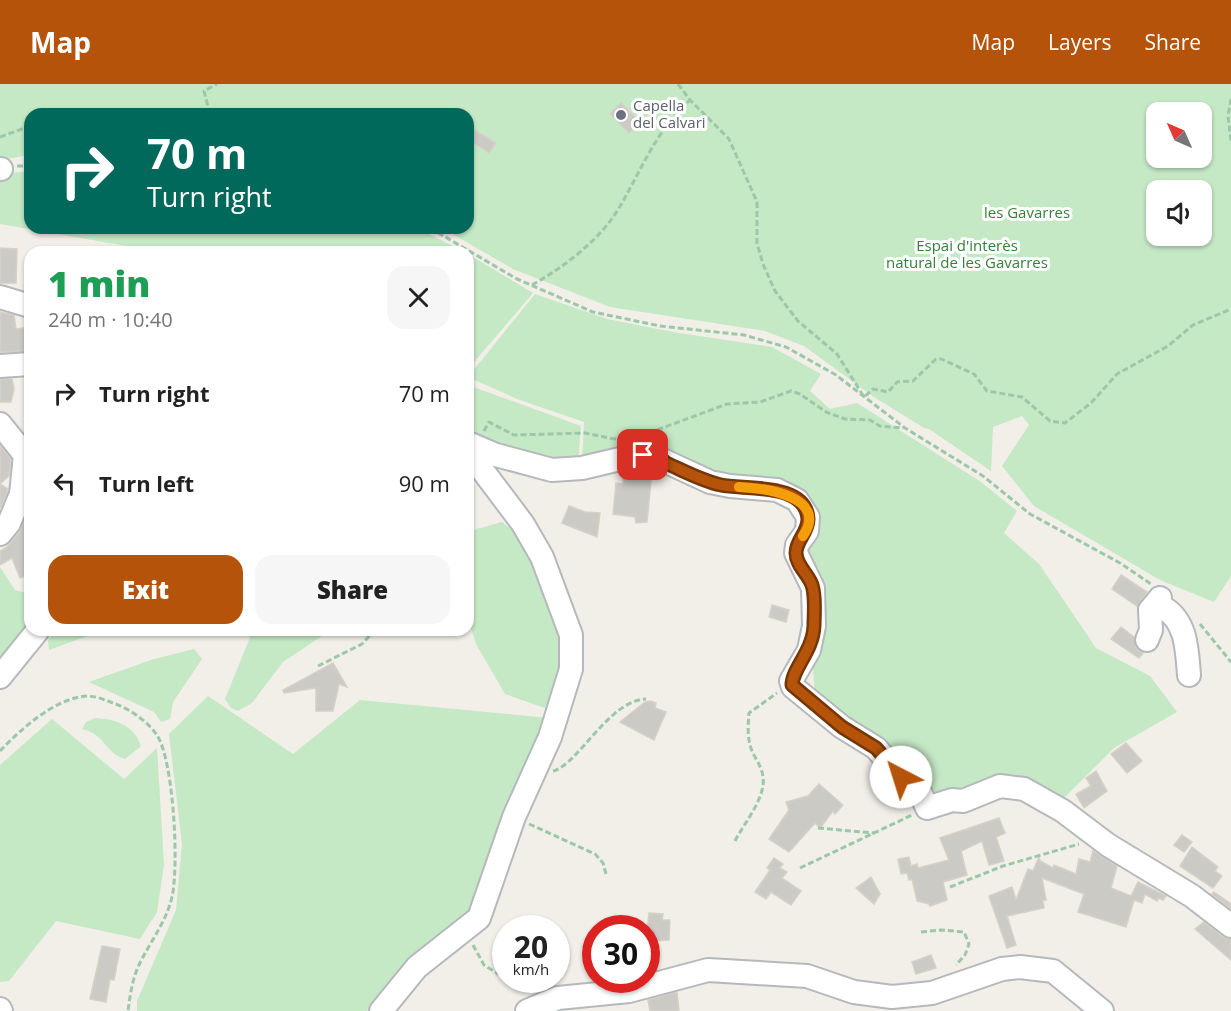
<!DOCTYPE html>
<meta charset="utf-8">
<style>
body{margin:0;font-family:"Open Sans",sans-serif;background:#f6f6f6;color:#222;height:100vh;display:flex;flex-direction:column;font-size:22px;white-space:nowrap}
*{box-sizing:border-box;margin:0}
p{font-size:20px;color:#767676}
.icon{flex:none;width:33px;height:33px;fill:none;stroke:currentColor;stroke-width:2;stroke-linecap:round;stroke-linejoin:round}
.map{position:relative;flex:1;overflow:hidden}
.drawer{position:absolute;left:24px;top:162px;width:450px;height:390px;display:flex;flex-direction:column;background:#fff;border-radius:18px;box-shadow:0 2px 4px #0004}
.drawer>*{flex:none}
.guide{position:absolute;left:24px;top:24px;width:450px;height:126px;border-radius:18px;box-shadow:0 2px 4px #0004;background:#00695c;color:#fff;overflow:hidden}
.needle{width:39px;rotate:315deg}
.tools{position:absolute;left:1146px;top:18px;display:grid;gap:12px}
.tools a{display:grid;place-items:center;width:66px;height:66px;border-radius:12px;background:#fff;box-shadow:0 2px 4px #0004;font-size:30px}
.speed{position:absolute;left:492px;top:831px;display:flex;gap:12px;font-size:30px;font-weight:700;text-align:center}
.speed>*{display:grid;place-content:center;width:78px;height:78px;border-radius:50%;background:#fff;box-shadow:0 2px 4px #0004;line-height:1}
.speed small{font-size:15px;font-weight:400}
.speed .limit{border:9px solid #d22;background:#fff;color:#111}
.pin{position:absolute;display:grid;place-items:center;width:51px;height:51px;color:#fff;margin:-26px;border-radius:12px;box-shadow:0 3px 9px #0006}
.me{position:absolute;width:66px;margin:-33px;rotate:320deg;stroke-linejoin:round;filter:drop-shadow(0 0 4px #0008)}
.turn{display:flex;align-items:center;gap:21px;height:126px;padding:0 24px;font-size:27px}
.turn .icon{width:78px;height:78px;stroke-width:2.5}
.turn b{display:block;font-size:42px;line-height:51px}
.round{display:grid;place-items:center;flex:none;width:63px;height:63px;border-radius:18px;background:#f6f6f6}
.head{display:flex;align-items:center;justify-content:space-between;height:102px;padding:0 24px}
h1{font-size:36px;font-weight:800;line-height:45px;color:#1e9e55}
.primary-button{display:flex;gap:12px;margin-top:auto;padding:12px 24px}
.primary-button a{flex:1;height:69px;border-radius:18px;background:#b45309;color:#fff;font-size:24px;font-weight:800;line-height:69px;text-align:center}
.primary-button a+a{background:#f6f6f6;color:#222}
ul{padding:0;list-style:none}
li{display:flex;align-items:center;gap:18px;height:90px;padding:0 24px}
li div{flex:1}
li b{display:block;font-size:22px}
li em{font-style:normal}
header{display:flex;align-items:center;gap:36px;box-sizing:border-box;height:84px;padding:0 30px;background:#b45309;color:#fff}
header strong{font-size:28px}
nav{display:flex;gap:33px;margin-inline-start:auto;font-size:21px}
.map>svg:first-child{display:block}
.green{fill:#c5e8c5;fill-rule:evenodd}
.building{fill:#cccac5;stroke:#d6d1c6;stroke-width:1.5}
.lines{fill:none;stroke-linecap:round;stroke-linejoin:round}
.minor-casing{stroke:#b5b8bc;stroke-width:26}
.path{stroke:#9cc7a9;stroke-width:3;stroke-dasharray:6 3;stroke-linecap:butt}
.minor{stroke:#fff;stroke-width:22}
.route-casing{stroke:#753606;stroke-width:15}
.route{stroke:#b45309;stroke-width:10}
.slow{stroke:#f59e0b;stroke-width:10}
.worship-dot{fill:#6b7280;stroke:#fff;stroke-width:2}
.labels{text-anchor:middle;stroke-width:6;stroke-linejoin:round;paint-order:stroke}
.worship-label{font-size:15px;fill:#5b616d;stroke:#fff;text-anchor:start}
.park-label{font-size:15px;fill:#348238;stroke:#fff}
</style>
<header>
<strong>Map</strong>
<nav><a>Map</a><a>Layers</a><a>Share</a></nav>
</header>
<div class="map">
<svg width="1231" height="927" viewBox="0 0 1231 927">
<rect width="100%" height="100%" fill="#f1efe8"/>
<!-- green -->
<g class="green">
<path d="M0 0H1231V492L1214 518 1160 496 1034 422 1002 382 1029 341 1022 332 993 343 991 387 929 345 924 344 874 313 804 262 765 247 610 223 513 185 442 144H468V30H30V71L0 76ZM1156 28H1202V74H1156ZM1156 106H1202V152H1156Z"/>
<path d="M30 87V144H407L421 146 465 168H161L0 140V90Z"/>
<path d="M468 170 533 209 468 285Z"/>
<path d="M535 210 607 235 673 248 772 263 821 290 810 307 830 325 857 319 981 398 1017 427 1004 449 1039 480 1096 564 1150 592 1177 628 1114 664 1060 718 1046 710 937 714 815 610 804 480 809 423 672 379 582 378 584 338 517 315 468 293Z"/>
<path d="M468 301 581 342 578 380 560 381 476 354 468 347Z"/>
<path d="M502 438 524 455 561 548 563 574 550 626 505 610 476 560 468 535V444L470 447Z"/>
<path d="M0 483 15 506 30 510V546L0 584Z"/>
<path d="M57 546H104L49 566 48 556Z"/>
<path d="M253 546H331L283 578 252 619 238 627 231 624 225 615Z"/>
<path d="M194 565 202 575 173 618 170 635 161 638 154 628 89 598 151 576Z"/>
<path d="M208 612 293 670 360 616 549 634 472 829 391 895 367 927H137V917L176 826 182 760 169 650Z"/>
<path d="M95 634C115 635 134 641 141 662L125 675C105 669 105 650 82 645L86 638Z"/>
<path d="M52 635 124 695 157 664 164 781 157 828 140 855 56 837 9 897 0 898V681Z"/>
</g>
<!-- building -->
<g class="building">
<path d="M621 19 640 38 629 49 610 30Z"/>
<path d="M468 42 496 59 489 69 468 55Z"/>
<path d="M0 164 17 165 16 199H0Z"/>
<path d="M0 228 14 231 16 245 30 243V267L0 268Z"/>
<path d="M0 295H12L14 305 11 318H0Z"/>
<path d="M0 362 11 375 9 392 0 400 8 405 1 423H0Z"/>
<path d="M634 386 652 387 647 438 636 439 635 433 613 430 616 399 623 400V389L628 390 629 387Z"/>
<path d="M569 422 585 428 600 429 597 453 562 439Z"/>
<path d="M30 424V490L20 494 12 474 0 481V467L7 463 19 448Z"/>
<path d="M1121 491 1147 508 1137 522 1112 505Z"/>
<path d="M772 521 789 526 786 538 769 533Z"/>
<path d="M1121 543 1134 553 1136 564 1143 569 1139 574 1111 555Z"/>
<path d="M333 579 347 603 339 600 333 627H316V604L284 609 283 606Z"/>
<path d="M650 617 656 619 655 624 666 628 654 656 620 638 645 618Z"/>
<path d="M1126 659 1142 677 1127 689 1111 670Z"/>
<path d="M1096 687 1107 707 1084 724 1076 710 1091 702 1086 694Z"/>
<path d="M819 700 843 721 835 730 833 727 820 744 815 739 789 768 769 755 789 726 786 718 808 712Z"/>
<path d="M999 734 1005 749 996 753 1004 777 989 781 982 757 961 767 967 791 943 798 947 816 930 822 929 820 917 817 912 795 909 796 907 789 901 790 898 775 909 773 911 782 917 780 918 784 949 776 940 754Z"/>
<path d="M1182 751 1192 758 1184 768 1174 761Z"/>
<path d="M1192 763 1218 783 1215 787 1222 792 1213 804 1180 782Z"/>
<path d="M1093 767 1117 782 1111 804 1131 812 1138 798 1166 812 1163 816 1159 814 1157 817 1145 810 1142 819 1134 816 1126 843 1078 828 1084 810 1042 794 1046 816H1043L1044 824 1007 832 1016 861 1007 864 989 812 1012 803 1016 816 1028 785 1033 787 1039 773 1040 777 1053 784 1054 781 1076 790 1079 775 1090 778Z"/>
<path d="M774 774 783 780 780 784 787 788 782 794 801 807 791 821 771 808 766 815 755 808 770 786 767 784Z"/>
<path d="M871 793 880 810 874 820 856 804Z"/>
<path d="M1214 808 1231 820 1230 824 1212 810Z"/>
<path d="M649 829 663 830 662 836H670L669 856 646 857Z"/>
<path d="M1204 838 1223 853 1231 855V876L1195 845Z"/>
<path d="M102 862 120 865 114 896 110 895 106 918 90 915Z"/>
<path d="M931 871 936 884 916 890 912 878Z"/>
<path d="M677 908 679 927H650L648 916Z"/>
</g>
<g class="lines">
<defs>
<g id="minor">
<path d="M0 85H1"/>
<path d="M0 213 30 222"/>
<path d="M0 282 30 280"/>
<path d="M0 340 25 371 30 373"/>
<path d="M468 359 496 371 552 386 582 384 637 371 654 372 710 398 730 402 777 406 797 416 808 433 807 447 797 461 796 469 813 504 814 542 809 566 791 597 793 603 842 643 876 664 901 693 920 708 927 724 952 716 963 717 1000 702 1024 705 1063 727 1108 761 1192 812 1231 842"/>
<path d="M0 450 9 439 21 410 25 371"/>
<path d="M1150 526 1164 524C1187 538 1187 567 1189 591"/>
<path d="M1147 556 1151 546 1150 526 1160 514"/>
<path d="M0 593 38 546"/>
<path d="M0 925 1 927"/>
<path d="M381 927 417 883 479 834 514 733 550 653 571 585V551L542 473 523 440 468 367"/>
<path d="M527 927 558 914 629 907 708 886 807 892 854 908 892 913 932 909 1002 885 1020 883 1053 887 1102 927"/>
</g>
</defs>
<!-- minor casing -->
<use href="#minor" class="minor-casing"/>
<!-- path -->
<g class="path">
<path d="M678 0 690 16 729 55 757 118V159L763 180 775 207 798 237 837 270 864 313 873 305 888 308 897 298 913 297 936 275H941L974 290 987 307 1022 313 1050 337 1065 339 1091 319 1117 290 1168 262 1193 241 1231 225"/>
<path d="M1231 15 1228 32 1231 58"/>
<path d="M210 30 204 7 217 0"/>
<path d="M0 53 30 42"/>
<path d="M468 81 471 75"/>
<path d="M17 82H30"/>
<path d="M430 144 517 195 593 228 660 242 744 251 786 263 836 291 905 344 983 392 1030 430 1120 479 1151 500"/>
<path d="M532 201C564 183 600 156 619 124 641 87 656 46 690 16"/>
<path d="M484 347 489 338 514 351 585 349 614 355 624 354"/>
<path d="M631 352 654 347 727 320 760 318 791 307 800 310 826 328 845 335 870 336 880 342 903 344"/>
<path d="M1200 540 1231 578"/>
<path d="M318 582 362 560 375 546"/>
<path d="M0 667C21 645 55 614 87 612 96 612 105 616 113 619 130 625 147 637 157 651 174 678 179 782 172 813 166 839 149 859 138 883 132 897 130 912 128 927"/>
<path d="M553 687C578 681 609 616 646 615"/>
<path d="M529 740 595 770 603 779 606 790"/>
<path d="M818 744 874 749"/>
<path d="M735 757C744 739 766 714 763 693 762 683 756 676 752 667 747 655 748 642 749 629L777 609"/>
<path d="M800 784 912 731"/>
<path d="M950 803 1003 782 1079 760"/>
<path d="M921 848 941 846 964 848 969 860 965 871 956 881"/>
<path d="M473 861 484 881 506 895"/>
<path d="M506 896 529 905"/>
</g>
<!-- minor -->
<use href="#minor" class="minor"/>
</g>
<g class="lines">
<defs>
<path id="route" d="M643 371 659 373 666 379C684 387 702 397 721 401 745 406 806 398 808 435 808 449 796 456 796 469 796 481 808 490 812 501 816 513 814 530 814 542 813 567 792 585 792 601L842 643 876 664 901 693"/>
</defs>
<!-- route casing -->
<use href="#route" class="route-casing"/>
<!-- route -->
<use href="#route" class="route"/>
<!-- slow -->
<path class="slow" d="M739 403C763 404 830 412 803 452"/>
</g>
<!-- markers -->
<circle class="worship-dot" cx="621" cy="31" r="6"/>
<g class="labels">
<!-- worship labels -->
<g class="worship-label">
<text x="633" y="27">Capella<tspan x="633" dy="17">del Calvari</tspan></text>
</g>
<!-- park labels -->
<g class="park-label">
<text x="1027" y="134">les Gavarres</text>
<text x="967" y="167">Espai d'interès<tspan x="967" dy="17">natural de les Gavarres</tspan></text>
</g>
</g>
</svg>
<div class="tools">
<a><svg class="needle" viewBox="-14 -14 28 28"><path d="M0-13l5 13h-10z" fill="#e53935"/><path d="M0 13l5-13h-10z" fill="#767676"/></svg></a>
<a><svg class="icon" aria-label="sound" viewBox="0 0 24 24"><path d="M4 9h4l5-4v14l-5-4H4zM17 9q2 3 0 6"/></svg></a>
</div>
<div class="speed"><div>20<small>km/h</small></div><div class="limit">30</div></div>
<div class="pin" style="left:643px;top:371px;background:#d93025"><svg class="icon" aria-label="arrive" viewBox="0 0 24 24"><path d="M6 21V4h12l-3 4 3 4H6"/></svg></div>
<svg class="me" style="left:901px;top:693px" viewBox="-20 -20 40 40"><circle r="19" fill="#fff"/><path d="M0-13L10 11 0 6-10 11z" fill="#b45309"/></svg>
<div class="guide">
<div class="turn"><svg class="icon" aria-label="right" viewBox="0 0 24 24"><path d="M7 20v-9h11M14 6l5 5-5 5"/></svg><div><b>70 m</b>Turn right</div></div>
</div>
<section class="drawer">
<div class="head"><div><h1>1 min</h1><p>240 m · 10:40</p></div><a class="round"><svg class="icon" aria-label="close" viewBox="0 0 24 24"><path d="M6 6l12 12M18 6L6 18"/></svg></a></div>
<ul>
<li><svg class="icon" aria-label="right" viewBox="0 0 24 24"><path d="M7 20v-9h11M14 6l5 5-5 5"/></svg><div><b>Turn right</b></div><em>70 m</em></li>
<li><svg class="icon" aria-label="left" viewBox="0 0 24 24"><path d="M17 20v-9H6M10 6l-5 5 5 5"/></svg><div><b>Turn left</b></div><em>90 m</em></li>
</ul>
<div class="primary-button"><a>Exit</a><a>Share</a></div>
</section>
</div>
